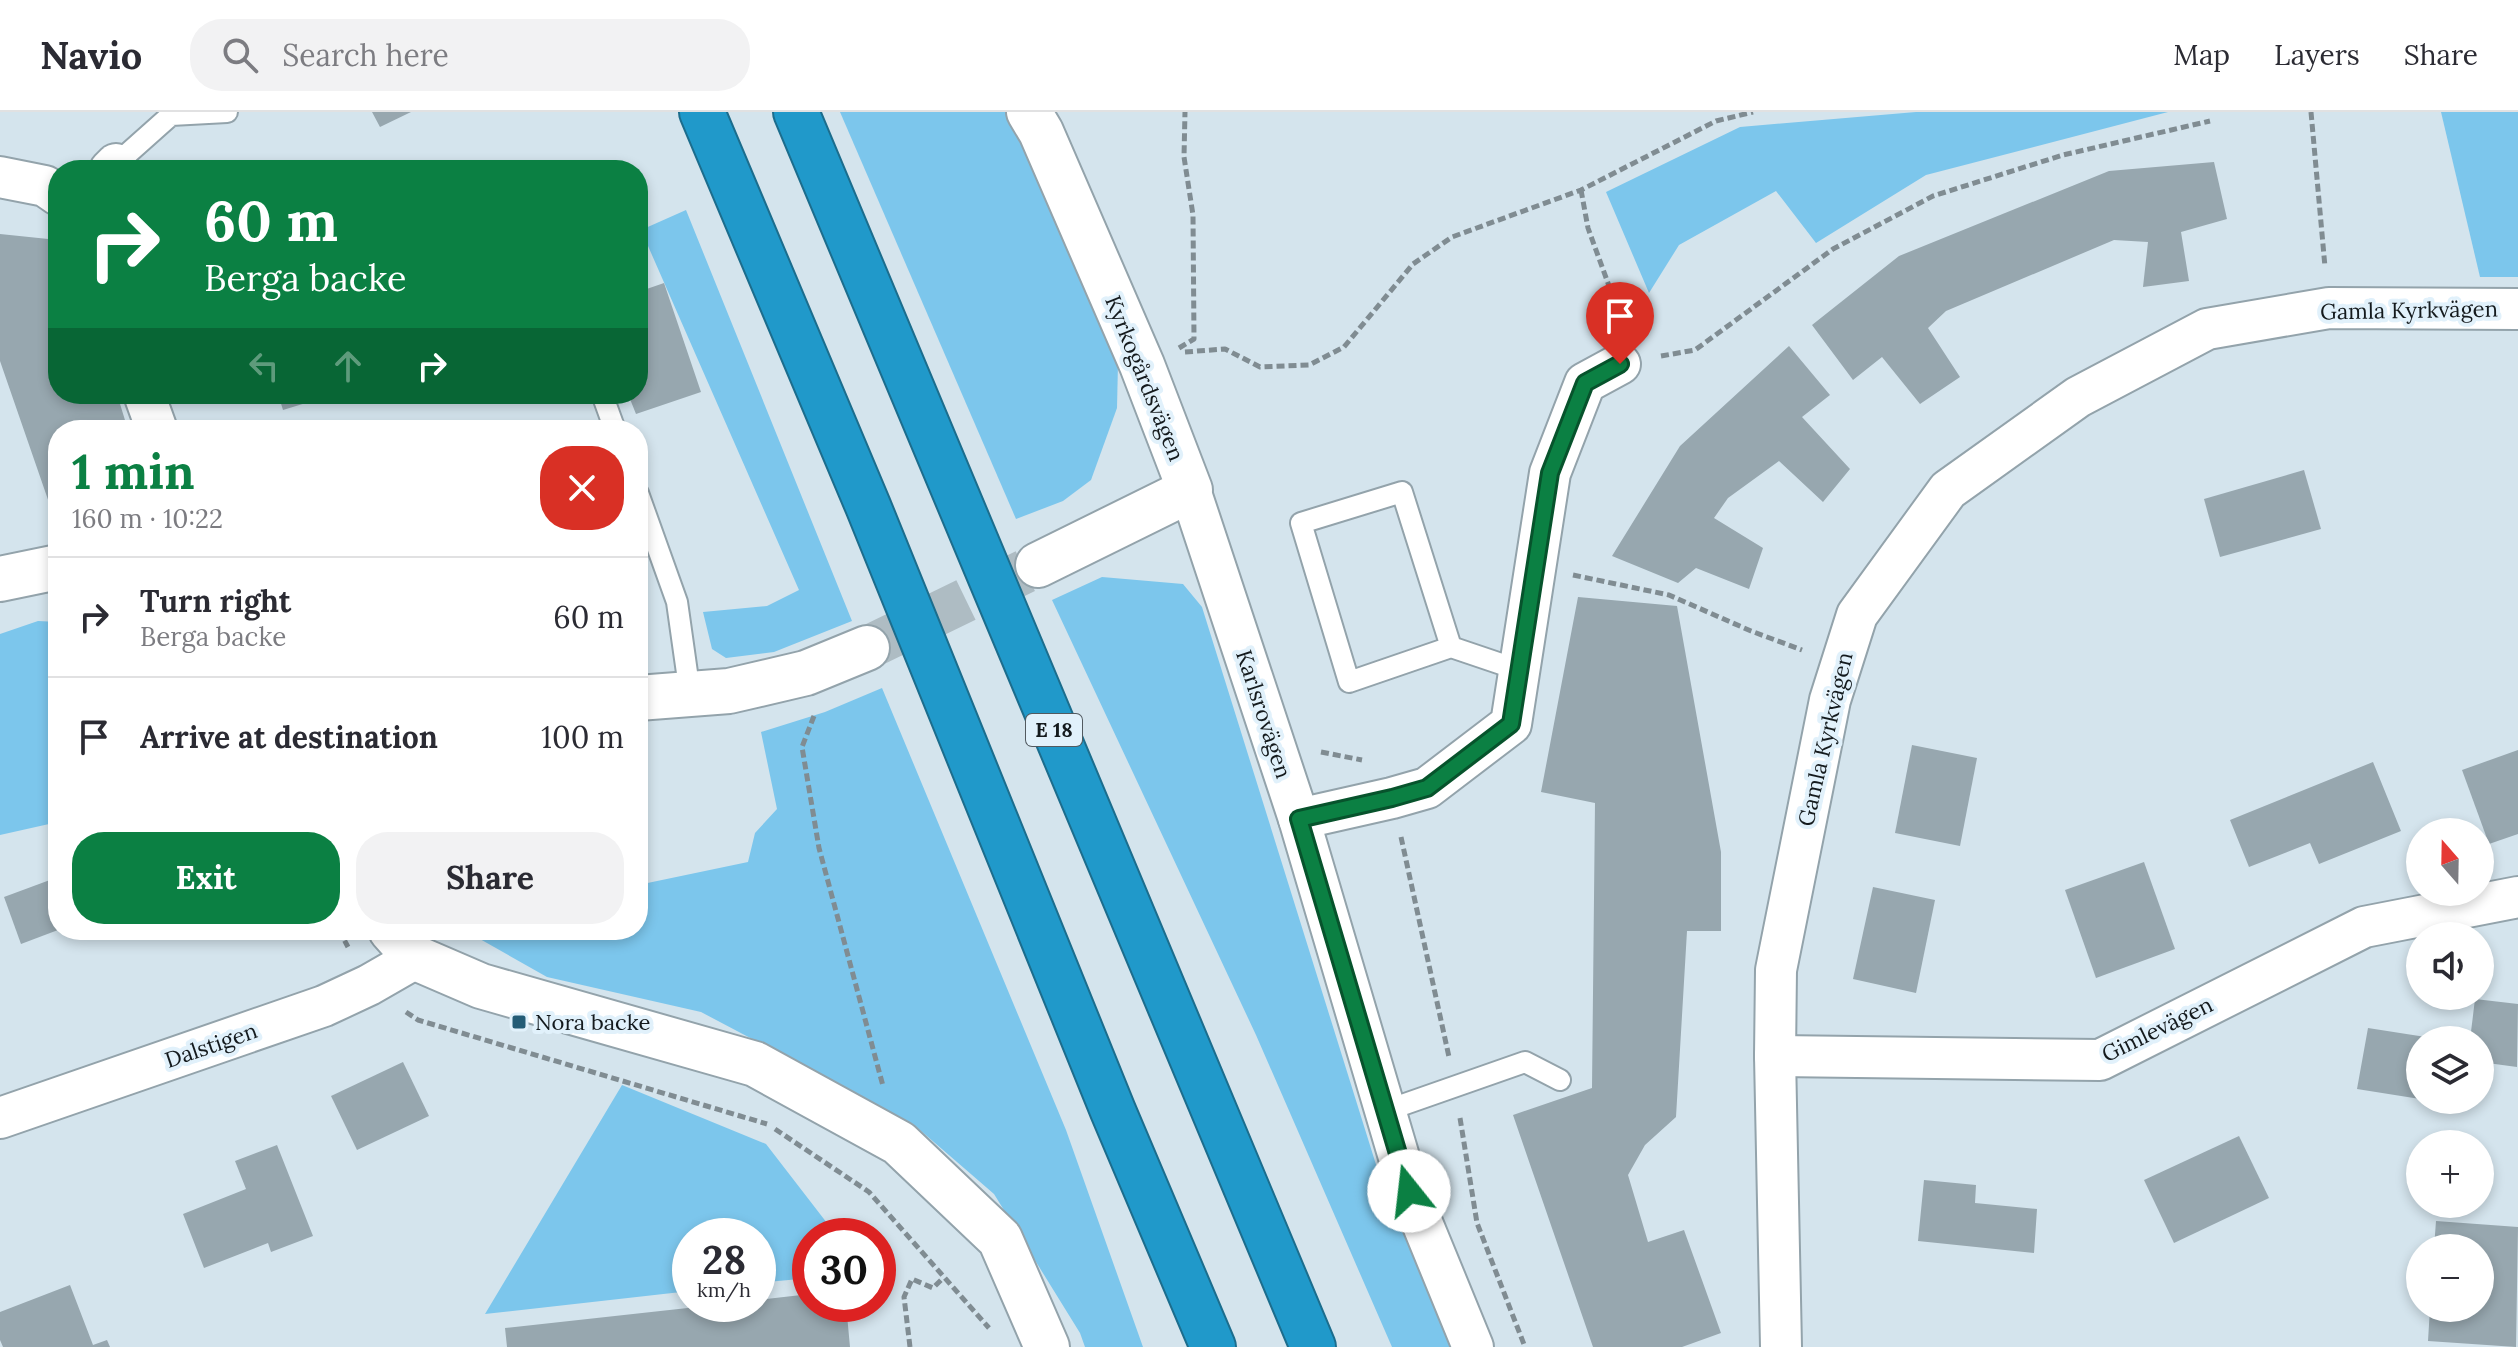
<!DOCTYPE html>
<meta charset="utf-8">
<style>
body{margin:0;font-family:Lora,serif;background:#f2f2f3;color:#2b2b33;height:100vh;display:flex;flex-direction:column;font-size:30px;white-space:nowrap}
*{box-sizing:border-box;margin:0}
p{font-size:26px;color:#7c7c81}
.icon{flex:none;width:44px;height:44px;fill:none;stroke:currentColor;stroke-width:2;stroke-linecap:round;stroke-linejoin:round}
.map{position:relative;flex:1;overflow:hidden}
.drawer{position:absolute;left:48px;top:308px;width:600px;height:520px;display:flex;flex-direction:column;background:#fff;border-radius:32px;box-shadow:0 4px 12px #0003}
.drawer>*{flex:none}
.banner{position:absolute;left:48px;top:48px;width:600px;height:244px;border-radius:32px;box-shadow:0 4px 12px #0003;background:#0b8043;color:#fff;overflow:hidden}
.needle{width:52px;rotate:340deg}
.fabs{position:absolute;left:2406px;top:706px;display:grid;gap:16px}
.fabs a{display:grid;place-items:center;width:88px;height:88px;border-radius:50%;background:#fff;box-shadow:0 4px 12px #0003;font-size:40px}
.speed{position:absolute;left:672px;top:1106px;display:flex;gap:16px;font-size:40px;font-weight:700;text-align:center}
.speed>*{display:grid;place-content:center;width:104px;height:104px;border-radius:50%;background:#fff;box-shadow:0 4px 12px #0003;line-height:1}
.speed small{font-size:20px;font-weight:400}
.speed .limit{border:12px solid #d22;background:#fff;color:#111}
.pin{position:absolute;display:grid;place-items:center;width:68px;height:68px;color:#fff;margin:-82px -34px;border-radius:50% 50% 50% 0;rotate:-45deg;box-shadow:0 0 8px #0007}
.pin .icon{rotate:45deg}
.me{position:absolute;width:88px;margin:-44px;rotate:344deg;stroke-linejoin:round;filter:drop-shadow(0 0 6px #0008)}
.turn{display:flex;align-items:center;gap:28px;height:168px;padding:0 24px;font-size:36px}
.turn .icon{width:104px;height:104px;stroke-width:2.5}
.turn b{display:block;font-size:56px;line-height:68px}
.lanes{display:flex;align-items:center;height:76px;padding:0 24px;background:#0003;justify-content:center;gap:40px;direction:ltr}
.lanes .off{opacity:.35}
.round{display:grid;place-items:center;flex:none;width:84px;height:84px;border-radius:32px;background:#f2f2f3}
.summary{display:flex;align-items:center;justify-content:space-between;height:136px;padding:0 24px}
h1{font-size:48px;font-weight:800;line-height:60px;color:#0b8043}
.button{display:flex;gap:16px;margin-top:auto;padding:16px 24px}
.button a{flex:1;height:92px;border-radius:32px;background:#0b8043;color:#fff;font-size:32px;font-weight:800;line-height:92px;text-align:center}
.button a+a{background:#f2f2f3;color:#2b2b33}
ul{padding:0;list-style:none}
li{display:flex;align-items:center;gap:24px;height:120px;padding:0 24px;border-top:2px solid #e1e1e2}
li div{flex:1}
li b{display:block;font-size:30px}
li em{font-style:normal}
header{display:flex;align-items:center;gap:48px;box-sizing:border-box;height:112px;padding:0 40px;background:#fff;border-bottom:2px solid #e1e1e2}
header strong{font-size:38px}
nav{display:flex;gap:44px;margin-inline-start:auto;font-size:28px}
.search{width:560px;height:72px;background:#f2f2f3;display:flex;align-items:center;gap:20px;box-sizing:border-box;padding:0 28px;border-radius:32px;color:#7c7c81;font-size:30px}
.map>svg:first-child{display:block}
.green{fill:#7cc6ec}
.building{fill:#97a7af}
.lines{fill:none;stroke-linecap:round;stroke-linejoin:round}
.tertiary-tunnel{stroke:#aebcc3;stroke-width:44;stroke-dasharray:44 22;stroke-linecap:butt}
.service-casing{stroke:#93a3ab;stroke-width:24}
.minor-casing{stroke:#93a3ab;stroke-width:44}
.tertiary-casing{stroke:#93a3ab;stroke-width:48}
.motorway-casing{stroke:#1c6d8d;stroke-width:48}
.path{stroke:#808c92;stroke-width:5;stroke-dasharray:8 4;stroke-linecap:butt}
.service{stroke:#fff;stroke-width:20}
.minor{stroke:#fff;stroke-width:40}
.tertiary{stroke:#fff;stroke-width:44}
.motorway{stroke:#2099ca;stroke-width:44}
.route-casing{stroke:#07532c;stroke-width:20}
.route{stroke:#0b8043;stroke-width:14}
.poi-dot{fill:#245c76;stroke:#e1f1fb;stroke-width:3}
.labels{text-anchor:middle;stroke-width:8;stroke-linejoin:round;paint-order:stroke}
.shield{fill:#e1f1fb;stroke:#525a60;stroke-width:2}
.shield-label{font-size:20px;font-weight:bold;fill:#141a1d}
.street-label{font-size:22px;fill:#141a1d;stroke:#e1f1fb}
.poi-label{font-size:22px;fill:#141a1d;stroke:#e1f1fb;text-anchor:start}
</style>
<header>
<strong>Navio</strong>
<div class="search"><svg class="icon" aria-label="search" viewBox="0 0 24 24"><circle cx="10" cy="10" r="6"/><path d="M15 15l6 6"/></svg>Search here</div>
<nav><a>Map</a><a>Layers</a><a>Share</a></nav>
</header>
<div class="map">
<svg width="2518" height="1235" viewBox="0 0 2518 1235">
<rect width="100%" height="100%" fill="#d4e4ed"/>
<!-- green -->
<g class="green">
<path d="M840 0H1007L1030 41 1118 251 1117 296 1091 368 1063 389 1016 407Z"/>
<path d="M1916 0H2168L1926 63 1816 131 1776 79 1679 133 1649 181 1606 80 1740 15Z"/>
<path d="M2441 0H2518V165H2480Z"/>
<path d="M686 98 852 509 774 540 726 546 712 537 703 500 767 494 799 478 641 118Z"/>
<path d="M1102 465 1183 472 1202 495 1383 1075 1455 1235H1392L1256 923 1052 488Z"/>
<path d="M38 509 58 510V710L0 723V522Z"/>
<path d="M882 576 1066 1018 1143 1235H1085L1080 1221 994 1082 913 1012 701 900 547 865 464 818H638V773L748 750 755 721 777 697 761 620 825 600Z"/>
<path d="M622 973 766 1032 837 1124H810V1166L758 1171V1124H690V1179L485 1202Z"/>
</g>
<!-- building -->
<g class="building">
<path d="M372 0H411L380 15Z"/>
<path d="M2214 50 2227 107 2181 120 2189 169 2143 175 2148 130 2114 128 1946 199 1928 216 1960 265 1920 292 1882 245 1853 268 1812 213 1899 144 2109 59Z"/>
<path d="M0 122 58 128V282H117L128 318H58V403L54 405 0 249Z"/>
<path d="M664 171 701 280 636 302 628 282H638V180Z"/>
<path d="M1789 234 1830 283 1802 305 1850 357 1823 390 1779 349 1728 386 1714 406 1763 436 1749 477 1696 456 1678 471 1612 444 1680 334Z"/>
<path d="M278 282H332V283L283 298Z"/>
<path d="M2304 358 2321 417 2220 445 2204 387Z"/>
<path d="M1578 485 1677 494 1721 740V819H1687L1676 1005 1645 1033 1628 1063 1648 1130 1684 1118 1721 1221 1682 1235H1593L1513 1003 1592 976 1595 691 1541 680Z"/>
<path d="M1912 633 1977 646 1960 734 1895 721Z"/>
<path d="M2518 638V722L2489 732 2462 658Z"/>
<path d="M2373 650 2401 719 2319 752 2310 731 2249 755 2230 708Z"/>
<path d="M2144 750 2175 837 2096 866 2065 778Z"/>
<path d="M58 765V818L21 832 4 785Z"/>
<path d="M1873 775 1935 788 1916 881 1853 867Z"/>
<path d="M2475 887 2518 892 2517 955 2480 950V928H2470Z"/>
<path d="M2368 916 2432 926 2420 928V987L2357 977Z"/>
<path d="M403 950 429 1004 357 1038 331 984Z"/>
<path d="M2239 1024 2269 1086 2174 1131 2144 1068Z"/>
<path d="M277 1033 313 1124 271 1140 268 1131 204 1156 183 1102 246 1077 235 1049Z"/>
<path d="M1924 1068 1976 1073 1975 1091 2037 1097 2034 1141 1918 1129Z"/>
<path d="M2436 1109 2518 1115 2516 1235 2428 1229 2430 1196H2480V1136H2434Z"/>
<path d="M70 1173 93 1233 107 1228 110 1235H3L0 1228V1200Z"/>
<path d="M810 1182V1192H846L850 1235H507L505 1216 724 1192H758V1188Z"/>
</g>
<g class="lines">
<!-- tertiary-tunnel -->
<path class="tertiary-tunnel" d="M867 536 1038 453"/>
<defs>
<g id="service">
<path d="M121 57 116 52 171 3 227 0"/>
<path d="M602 282 615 318"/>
<path d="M638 381 677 490 690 582"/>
<path d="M1451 535 1402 380 1301 411 1349 570 1451 535 1519 558"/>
<path d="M1385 999 1525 950 1560 968"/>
</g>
<g id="minor">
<path d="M110 58 116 52"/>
<path d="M0 65 45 74 58 83"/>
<path d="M144 282 157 318"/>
<path d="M1190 378 1299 707 1409 1079 1473 1235"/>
<path d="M1299 707 1392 686 1427 676 1511 612 1550 361 1585 271 1620 252"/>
<path d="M1775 944 2100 948 2364 815 2518 785"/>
<path d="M0 1006 324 894 369 873 416 846"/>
<path d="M1781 1235 1775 944 1776 858 1830 588 1857 503 1948 378 2078 285 2207 217 2329 196 2518 197"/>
</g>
<g id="tertiary">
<path d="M1029 0 1041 20 1142 253 1190 378 1038 453"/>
<path d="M0 467 58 455"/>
<path d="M638 586 729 579 806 561 867 536"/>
<path d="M391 818 416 846 481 874 755 952 899 1031 1000 1127 1047 1235"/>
</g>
<g id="motorway">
<path d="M702 0 868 394 1113 999 1213 1235"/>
<path d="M796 0 1313 1235"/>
</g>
</defs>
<!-- service casing -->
<use href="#service" class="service-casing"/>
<!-- minor casing -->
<use href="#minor" class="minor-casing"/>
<!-- tertiary casing -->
<use href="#tertiary" class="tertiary-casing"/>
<!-- motorway casing -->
<use href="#motorway" class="motorway-casing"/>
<!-- path -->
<g class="path">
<path d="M2311 0 2325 155"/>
<path d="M1581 78 1588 116 1617 196 1618 211"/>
<path d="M1179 236 1194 227 1193 103 1184 45 1185 0"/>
<path d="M1185 240 1225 237 1260 255 1309 253 1344 235 1413 152 1452 125 1581 78 1716 9 1753 0"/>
<path d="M1661 244 1695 238 1833 137 1933 84 2063 43 2210 9"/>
<path d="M1573 463 1669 483 1751 519 1802 538"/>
<path d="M814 604 802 635 819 736 883 974"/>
<path d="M1321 640 1362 648"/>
<path d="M1401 725 1449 945"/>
<path d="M339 818 348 835"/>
<path d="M406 900 418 908 767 1012"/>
<path d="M1460 1006 1477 1111 1525 1235"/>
<path d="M775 1017 869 1080 989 1216"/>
<path d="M910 1235 904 1185 912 1167 933 1176 943 1166"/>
</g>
<!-- service -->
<use href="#service" class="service"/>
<!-- minor -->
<use href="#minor" class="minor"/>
<!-- tertiary -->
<use href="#tertiary" class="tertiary"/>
<!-- motorway -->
<use href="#motorway" class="motorway"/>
</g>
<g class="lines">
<defs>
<path id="route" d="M1409 1079 1299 707 1392 686 1427 676 1511 612 1550 361 1585 271 1620 252"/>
</defs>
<!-- route casing -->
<use href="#route" class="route-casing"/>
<!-- route -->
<use href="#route" class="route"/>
</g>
<!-- markers -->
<rect class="poi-dot" x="511" y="902" width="16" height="16" rx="4"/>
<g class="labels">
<!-- shield labels -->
<rect class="shield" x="1026" y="602" width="56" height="32" rx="6"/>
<g class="shield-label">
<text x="1054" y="625">E 18</text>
</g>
<!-- street labels -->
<g class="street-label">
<text transform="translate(2409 198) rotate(-1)" y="8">Gamla Kyrkvägen</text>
<text transform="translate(1145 266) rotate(68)" y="8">Kyrkogårdsvägen</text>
<text transform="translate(1264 602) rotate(72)" y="8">Karlsrovägen</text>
<text transform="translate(1825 627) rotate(-77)" y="8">Gamla Kyrkvägen</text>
<text transform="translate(2157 917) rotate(-26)" y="8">Gimlevägen</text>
<text transform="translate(211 933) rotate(-19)" y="8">Dalstigen</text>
</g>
<!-- poi labels -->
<g class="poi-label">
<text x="535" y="918">Nora backe</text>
</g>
</g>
</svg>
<div class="fabs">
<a><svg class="needle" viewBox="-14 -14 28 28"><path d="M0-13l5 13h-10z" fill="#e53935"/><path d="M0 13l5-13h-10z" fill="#7c7c81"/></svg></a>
<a><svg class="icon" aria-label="sound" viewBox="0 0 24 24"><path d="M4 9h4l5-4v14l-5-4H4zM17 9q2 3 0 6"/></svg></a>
<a><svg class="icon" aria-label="layers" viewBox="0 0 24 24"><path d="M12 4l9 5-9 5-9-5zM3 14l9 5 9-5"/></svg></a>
<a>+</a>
<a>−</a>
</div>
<div class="speed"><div>28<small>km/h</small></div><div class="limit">30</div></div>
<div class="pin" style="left:1620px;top:252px;background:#d93025"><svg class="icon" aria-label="arrive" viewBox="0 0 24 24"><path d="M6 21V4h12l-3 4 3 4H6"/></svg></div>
<svg class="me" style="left:1409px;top:1079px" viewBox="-20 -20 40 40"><circle r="19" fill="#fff"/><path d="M0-13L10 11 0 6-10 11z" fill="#0b8043"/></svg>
<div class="banner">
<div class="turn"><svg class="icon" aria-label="right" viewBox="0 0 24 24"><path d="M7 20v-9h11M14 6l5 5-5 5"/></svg><div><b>60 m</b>Berga backe</div></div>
<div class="lanes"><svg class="icon off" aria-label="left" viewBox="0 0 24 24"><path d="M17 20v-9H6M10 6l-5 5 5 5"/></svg><svg class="icon off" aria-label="ahead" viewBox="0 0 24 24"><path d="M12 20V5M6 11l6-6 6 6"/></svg><svg class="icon" aria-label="right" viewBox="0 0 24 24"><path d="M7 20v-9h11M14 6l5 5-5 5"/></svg></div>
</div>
<section class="drawer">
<div class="summary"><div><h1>1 min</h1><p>160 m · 10:22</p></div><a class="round" style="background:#d93025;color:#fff"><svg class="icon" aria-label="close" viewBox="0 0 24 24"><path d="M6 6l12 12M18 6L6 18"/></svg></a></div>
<ul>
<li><svg class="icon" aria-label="right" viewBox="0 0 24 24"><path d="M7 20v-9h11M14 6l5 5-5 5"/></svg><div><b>Turn right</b><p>Berga backe</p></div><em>60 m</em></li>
<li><svg class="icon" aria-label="arrive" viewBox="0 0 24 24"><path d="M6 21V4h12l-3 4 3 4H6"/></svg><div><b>Arrive at destination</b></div><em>100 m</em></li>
</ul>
<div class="button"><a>Exit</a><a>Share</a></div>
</section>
</div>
